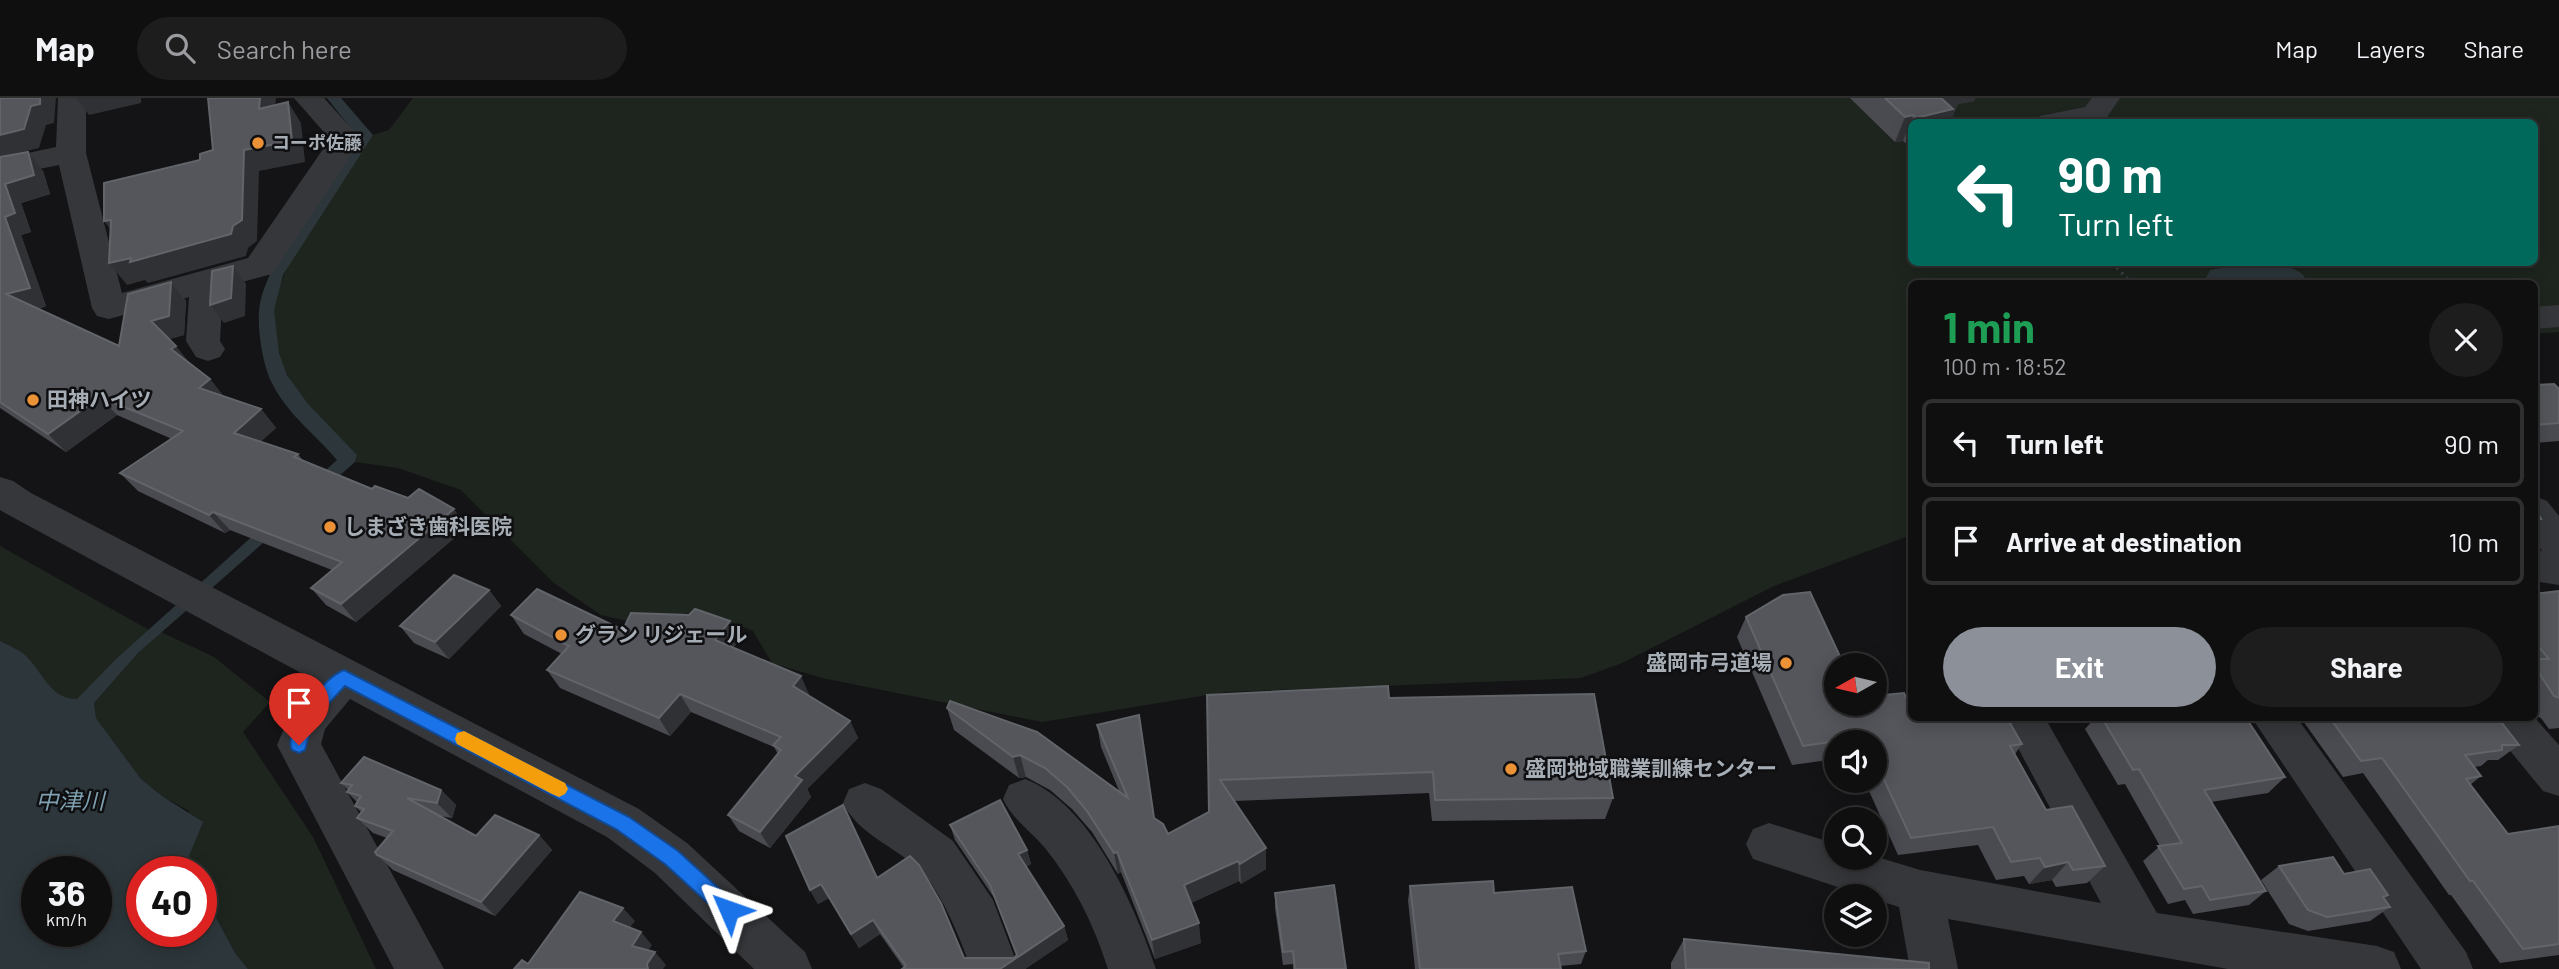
<!DOCTYPE html>
<meta charset="utf-8">
<style>
body{margin:0;font-family:Barlow,"Noto Sans JP",sans-serif;background:#1d1d1e;color:#f1f3f6;height:100vh;display:flex;flex-direction:column;font-size:26px;white-space:nowrap}
*{box-sizing:border-box;margin:0}
p{font-size:23px;color:#9b9c9f}
.icon{flex:none;width:38px;height:38px;fill:none;stroke:currentColor;stroke-width:2;stroke-linecap:round;stroke-linejoin:round}
.map{position:relative;flex:1;overflow:hidden}
.sheet{position:absolute;left:1908px;top:182px;width:630px;height:441px;display:flex;flex-direction:column;background:#0f0f10;border-radius:10px;box-shadow:0 4px 18px #0003,0 0 0 2px #2f2f30}
.sheet>*{flex:none}
.banner{position:absolute;left:1908px;top:21px;width:630px;height:147px;border-radius:10px;box-shadow:0 4px 18px #0003,0 0 0 2px #2f2f30;background:#00695c;color:#fff;overflow:hidden}
.needle{width:46px;rotate:262deg}
.buttons{position:absolute;left:1824px;top:555px;display:grid;gap:14px}
.buttons a{display:grid;place-items:center;width:63px;height:63px;border-radius:50%;background:#0f0f10;box-shadow:0 4px 18px #0003,0 0 0 2px #2f2f30;font-size:35px}
.speed{position:absolute;left:21px;top:758px;display:flex;gap:14px;font-size:35px;font-weight:700;text-align:center}
.speed>*{display:grid;place-content:center;width:91px;height:91px;border-radius:50%;background:#0f0f10;box-shadow:0 4px 18px #0003,0 0 0 2px #2f2f30;line-height:1}
.speed small{font-size:18px;font-weight:400}
.speed .limit{border:10px solid #d22;background:#fff;color:#111}
.pin{position:absolute;display:grid;place-items:center;width:60px;height:60px;color:#fff;margin:-72px -30px;border-radius:50% 50% 50% 0;rotate:-45deg;box-shadow:0 0 7px #0007}
.pin .icon{rotate:45deg}
.me{position:absolute;width:77px;margin:-38px;rotate:313deg;stroke-linejoin:round;filter:drop-shadow(0 0 5px #0008)}
.turn{display:flex;align-items:center;gap:24px;height:147px;padding:0 35px;font-size:32px}
.turn .icon{width:91px;height:91px;stroke-width:2.5}
.turn b{display:block;font-size:49px;line-height:60px}
.round{display:grid;place-items:center;flex:none;width:74px;height:74px;border-radius:37px;background:#1d1d1e}
.summary{display:flex;align-items:center;justify-content:space-between;height:119px;padding:0 35px}
h1{font-size:42px;font-weight:700;line-height:52px;color:#1e9e55}
.action{display:flex;gap:14px;margin-top:auto;padding:14px 35px}
.action a{flex:1;height:80px;border-radius:42px;background:#8c9099;color:#fff;font-size:28px;font-weight:700;line-height:80px;text-align:center}
.action a+a{background:#1d1d1e;color:#f1f3f6}
ul{padding:0;list-style:none}
li{display:flex;align-items:center;gap:21px;height:88px;margin:0 14px 10px;padding:0 21px;border:4px solid #2f2f30;border-radius:10px}
li div{flex:1}
li b{display:block;font-size:26px}
li em{font-style:normal}
header{display:flex;align-items:center;gap:42px;box-sizing:border-box;height:98px;padding:0 35px;background:#0f0f10;border-bottom:2px solid #2f2f30}
header strong{font-size:33px}
nav{display:flex;gap:38px;margin-inline-start:auto;font-size:24px}
.search{width:490px;height:63px;background:#1d1d1e;display:flex;align-items:center;gap:18px;box-sizing:border-box;padding:0 24px;border-radius:38px;color:#9b9c9f;font-size:26px}
.map>svg:first-child{display:block}
.green{fill:#1e251e;fill-rule:evenodd}
.water{fill:#2d373b;fill-rule:evenodd}
.lines{fill:none;stroke-linecap:round;stroke-linejoin:round}
.path{stroke:#3b3e41;stroke-width:3.5;stroke-dasharray:2.5 4.5;stroke-linecap:butt}
.minor{fill:#35373a;fill-rule:evenodd}
.wall{fill:#4a4b51}
.shaded-wall{fill:#303135}
.building{fill:#54565b;stroke:#616469;stroke-width:2}
.route{fill:#1a73e8;stroke:#114b97;stroke-width:2}
.slow{fill:#f59e0b}
.poi-dot{fill:#eb9236;stroke:#0f0f11;stroke-width:2.5}
.labels{text-anchor:middle;stroke-width:5;stroke-linejoin:round;paint-order:stroke}
.far-poi-label{font-size:18px;font-weight:bold;fill:#a6adb5;stroke:#0f0f11;text-anchor:start}
.poi-label{font-size:21px;font-weight:bold;fill:#a6adb5;stroke:#0f0f11;text-anchor:start}
.water-label{font-size:23px;font-style:italic;fill:#7ea0b0;stroke:#0f0f11}
</style>
<header>
<strong>Map</strong>
<div class="search"><svg class="icon" aria-label="search" viewBox="0 0 24 24"><circle cx="10" cy="10" r="6"/><path d="M15 15l6 6"/></svg>Search here</div>
<nav><a>Map</a><a>Layers</a><a>Share</a></nav>
</header>
<div class="map">
<svg width="2559" height="871" viewBox="0 0 2559 871">
<rect width="100%" height="100%" fill="#141416"/>
<!-- green -->
<g class="green">
<path d="M413 0H2559V234L2534 236V186H1911V437L1774 488 1622 565 1581 580 1226 594 1042 624 822 580 772 565 753 533 703 513 627 523 601 517 554 485 461 392 398 370 355 364 357 357C333 332 302 307 287 276 278 258 271 228 274 208 283 157 344 82 373 37L389 32ZM1911 24H2534V164H1911Z"/>
<path d="M0 448 149 532 77 602C49 601 43 573 25 557 18 551 8 547 0 543Z"/>
<path d="M161 534 214 559 270 604 243 634 313 739 376 871H248L235 855 201 791V774L192 773 187 763 189 713 162 698 141 681 96 620 94 605 138 555Z"/>
</g>
<!-- water -->
<g class="water">
<path d="M327 0H341L373 37 283 177 274 212 279 255 287 277 308 306 357 357 355 364 138 555 94 605 96 620 141 681 162 698 203 724 187 763 192 773 142 774V833H201V791L235 855 248 871H0V543C8 547 18 551 25 557 43 573 49 601 77 601L115 562 337 362C316 337 287 316 272 285 262 266 255 221 261 201 273 153 330 83 359 41ZM37 774H96V833H37Z"/>
<path d="M2245 166C2263 167 2292 164 2305 179 2290 191 2231 186 2210 185L2206 180 2210 172Z"/>
</g>
<g class="lines">
<!-- path -->
<path class="path" d="M2112 164 2132 186"/>
<!-- minor -->
<g class="minor">
<path d="M58 0H86V55L122 195 248 160 330 41 294 0H324L360 40 344 68 272 176 223 189 220 243 225 251 220 259 208 263 196 259 186 243 189 199 109 221 97 218 92 210 59 67 0 79V61L56 49Z"/>
<path d="M2092 0H2120L2105 22 2035 24 2040 18 2085 9Z"/>
<path d="M2559 207V229L2534 231V209Z"/>
<path d="M0 379 13 383 31 395 639 711 687 745 805 854 812 871H754L655 775 607 739 350 601 325 631 321 646 444 871H394L277 647 295 605 314 582 5 415 0 412Z"/>
<path d="M2534 398 2547 403 2559 418V487L2534 483V451L2542 453 2534 441Z"/>
<path d="M2534 619 2559 647V698L2543 693 2494 633 2488 620Z"/>
<path d="M2002 620H2045L2157 815 2377 848 2394 854 2401 871H2228L1948 821 1958 871H1910L1899 809 1874 801V798H1865L1753 761 1746 746 1753 731 1769 725 1836 746V760L1874 758 1920 772 2101 805Z"/>
<path d="M2252 620H2297L2466 854 2473 871H2421Z"/>
<path d="M1025 681C1091 706 1135 808 1156 871H1108C1094 827 1074 786 1045 750 1031 733 1012 721 1003 701L1009 687Z"/>
<path d="M865 685 881 691 953 743 993 802 1019 871H971C961 842 941 792 919 771 895 749 857 735 843 705L849 691Z"/>
</g>
</g>
<!-- wall -->
<g class="wall">
<path d="M1850 0H1975L1974 3 1958 6 1952 19 1950 20 1948 24H1911V44L1905 45 1903 43 1895 44Z"/>
<path d="M0 59 43 73 50 96 21 105 31 134 21 137 46 208 38 211 119 248 171 184 186 203 184 237 169 241 191 267 210 281 224 299 261 311 276 330 260 344 298 356 303 363 467 429 356 524 326 507 311 490 332 472 230 432 225 435 138 393 120 375 172 341 117 317 66 354 0 310Z"/>
<path d="M2534 287 2559 291V343L2534 345Z"/>
<path d="M2534 396 2539 408 2536 411 2541 421 2534 428Z"/>
<path d="M489 492 501 508 449 561 414 545 400 528Z"/>
<path d="M2559 493V630L2549 631 2541 620 2534 617V496Z"/>
<path d="M511 517 623 532 730 523 740 541 733 550 809 596 808 597 850 623 858 640 807 691 811 699 770 750 739 733 728 717 778 656 774 649 691 614 670 638 560 590 547 572 562 556 524 536Z"/>
<path d="M1746 519 1836 606 1910 609 2022 646 2015 656 2046 712 2105 768 2087 785 2056 789 2052 782 2029 786 2024 778 1996 782 1978 747 1898 757 1864 682H1874V644H1836V661L1792 667 1737 539Z"/>
<path d="M1207 597 1389 600 1613 700 1605 721 1432 723 1429 695 1234 703 1266 771 1241 786 1239 783 1191 805 1201 845 1155 861 1121 774 1118 776 1092 734 1072 711 1050 692 1026 679 1019 680 954 632 947 610 1120 695 1101 649 1097 627 1154 720 1168 736 1209 714Z"/>
<path d="M2095 620H2246L2285 679 2268 695 2211 704 2266 793 2249 807 2193 816 2185 802 2168 806 2143 763 2160 748 2125 686 2118 687 2085 631Z"/>
<path d="M2301 620H2498L2519 647 2498 662H2488L2481 668 2474 669 2481 678 2470 687 2508 736 2559 728V857L2500 865 2451 797H2449L2363 675 2343 679Z"/>
<path d="M341 685 441 692 456 707 452 720 440 718 476 738 539 737 552 752 495 818 393 772 377 757 387 740 373 735 357 720 361 714 355 708 357 704 347 694 348 692Z"/>
<path d="M1000 702 1027 752 1031 766 1026 769 1064 828 1068 842 1025 871H902L904 870 880 836 859 850 829 800 818 806 810 792 786 738 843 707 878 780 910 758 919 767 941 805 964 860H1014L1016 857 995 801 955 742 950 727Z"/>
<path d="M2279 768 2344 776 2384 800 2390 809 2370 823 2308 833 2289 826 2261 782Z"/>
<path d="M1410 788 1494 795 1586 853 1581 866 1560 868 1561 871H1415L1408 802Z"/>
<path d="M1275 795 1346 871H1293V866L1283 867 1275 810Z"/>
<path d="M1684 841 1929 871H1671V865Z"/>
</g>
<!-- shaded-wall -->
<g class="shaded-wall">
<path d="M40 0H56L54 25 46 27 39 50 0 59V37Z"/>
<path d="M76 0H141V5L89 17Z"/>
<path d="M260 0H276L273 32 259 11Z"/>
<path d="M1939 0H1975L1974 3 1958 6 1952 19 1950 20 1948 24H1914L1916 20Z"/>
<path d="M288 4 301 25 305 64 259 73 257 143 248 150 246 158 148 185 145 182 127 187 109 165 244 52Z"/>
<path d="M1913 17 1903 43 1895 44 1905 19Z"/>
<path d="M1911 31V44L1905 45Z"/>
<path d="M28 54 43 73 50 96 21 105 31 134 21 137 46 208 23 215 6 196 5 86Z"/>
<path d="M111 122 121 145 104 123Z"/>
<path d="M233 168 246 186 245 218 224 225 210 207Z"/>
<path d="M171 184 186 203 184 237 167 242 151 223Z"/>
<path d="M176 248 191 267 171 251Z"/>
<path d="M210 281 225 300 199 290Z"/>
<path d="M100 299 117 317 66 354 48 336Z"/>
<path d="M261 311 276 330 249 353 234 335Z"/>
<path d="M454 411 467 429 356 524 341 506Z"/>
<path d="M213 414 230 432 225 435 209 417Z"/>
<path d="M489 492 501 508 449 561 435 544Z"/>
<path d="M730 523 740 541 725 560 715 542Z"/>
<path d="M801 578 809 596 802 606 793 588Z"/>
<path d="M680 596 691 614 670 638 659 620Z"/>
<path d="M850 623 858 640 807 691 811 699 770 750 760 734 795 678Z"/>
<path d="M1020 657 1026 679 1019 680 1013 659Z"/>
<path d="M441 692 456 707 452 720 437 705Z"/>
<path d="M539 737 552 752 495 818 481 804Z"/>
<path d="M1266 750V771L1241 786 1240 766Z"/>
<path d="M1027 752 1031 766 1022 771 1018 756Z"/>
<path d="M1117 754 1121 774 1118 776 1114 755Z"/>
<path d="M1238 763 1239 783 1187 807 1184 787Z"/>
<path d="M2068 764 2052 782 2029 786 2045 769Z"/>
<path d="M821 786 829 800 818 806 810 792Z"/>
<path d="M623 810 635 823 625 836 613 823Z"/>
<path d="M873 822 880 836 859 850 851 836Z"/>
<path d="M1199 825 1201 845 1155 861 1152 842Z"/>
<path d="M1064 828 1068 842 1025 871H1000Z"/>
<path d="M641 834 652 847 643 860 632 848Z"/>
<path d="M655 854 666 867 663 871H648L647 866Z"/>
</g>
<!-- building -->
<g class="building">
<path d="M0 0H40V6L31 8 24 31 0 37Z"/>
<path d="M208 0H260L259 11 288 4 292 43 244 52 242 122 233 128 231 136 130 164 131 160 109 165 111 122 104 123V85L200 62V56L213 52Z"/>
<path d="M1885 0H1941L1953 11 1916 20 1913 17 1905 19Z"/>
<path d="M28 54 34 77 5 86 15 115 5 119 30 190 6 196 119 248 128 196 171 184 169 218 151 223 176 248 171 251 210 281 199 290 261 311 234 335 298 356 294 359 372 391 375 388 408 400 419 391 454 411 341 506 311 490 342 464 213 414 209 417 120 375 183 333 100 299 48 336 0 304V59Z"/>
<path d="M233 168 231 200 210 207 212 173Z"/>
<path d="M2554 286 2559 291V325L2534 327V287Z"/>
<path d="M2534 396 2539 408H2534L2541 421 2534 420Z"/>
<path d="M454 477 489 492 435 544 400 528Z"/>
<path d="M537 491 623 532 631 515 689 517 695 511 730 523 715 542 801 578 793 588 850 623 795 678 802 682 760 734 728 717 781 652 773 647 781 639 680 596 659 620 547 572 569 548 511 517Z"/>
<path d="M2559 493V600L2554 598 2534 567V561H2549L2534 543V496Z"/>
<path d="M1810 494 1844 567H1836V606H1874V598L1904 595 1911 609V620H2007L2022 646 2010 648 2046 712 2072 708 2105 768 2073 772 2068 764 2045 769 2040 760 2011 764 1993 729 1911 740 1874 660V644H1867L1865 639 1803 648 1746 519 1783 497Z"/>
<path d="M1388 588 1389 600 1594 596 1613 700 1435 702 1433 674 1220 682 1266 750 1240 766 1238 763 1184 787 1199 825 1152 842 1117 754 1114 755 1087 713 1067 689 1045 670 1020 657 1013 659 947 610 950 603 1037 634 1128 700 1097 627 1139 617 1154 720 1163 726 1168 736 1209 714 1207 597Z"/>
<path d="M2102 620H2246L2285 679 2204 692 2266 793 2210 802 2202 788 2184 791 2158 748 2182 745 2139 671 2133 672Z"/>
<path d="M2330 620H2498L2519 647H2502V652L2465 657 2481 678 2466 681 2508 736 2559 728V846L2523 851 2473 783H2470L2382 660 2361 663Z"/>
<path d="M364 659 441 692 437 705 407 700 476 738 495 717 539 737 481 804 377 757 375 754 393 733 357 720 364 711 355 708 361 698 347 694 352 687 341 685Z"/>
<path d="M1000 702 1027 752 1018 756 1064 828 1000 871H902L906 868 873 822 851 836 821 786 810 792 786 738 843 707 877 780 910 758 919 767 941 805 964 860H1014L1017 857 990 787 950 727Z"/>
<path d="M2333 759 2344 776 2370 771 2388 797 2383 799 2390 809 2327 819 2308 812 2279 768Z"/>
<path d="M1493 783 1494 795 1572 789 1586 853 1558 856 1561 871H1420L1410 788Z"/>
<path d="M1334 787 1346 871H1295L1293 853 1283 854 1275 795Z"/>
<path d="M580 794 623 810 613 823 641 834 632 848 655 854 647 866 648 871H514L522 862 528 866Z"/>
<path d="M1684 841 1929 865V871H1686Z"/>
</g>
<!-- route -->
<path class="route" d="M344 572 629 719 678 753 736 806 739 812 736 818 729 821 722 818 665 766 616 731 345 588 325 609 310 633 305 652 299 655 292 652C282 631 324 579 344 572Z"/>
<!-- slow -->
<path class="slow" d="M464 633 565 685 568 691 565 696 559 699 552 696 457 646 455 641 457 635Z"/>
<!-- markers -->
<g class="poi-dot">
<circle cx="258" cy="45" r="7"/>
<circle cx="33" cy="302" r="7"/>
<circle cx="330" cy="429" r="7"/>
<circle cx="561" cy="537" r="7"/>
<circle cx="1786" cy="565" r="7"/>
<circle cx="1511" cy="671" r="7"/>
</g>
<g class="labels">
<!-- far-poi labels -->
<g class="far-poi-label">
<text x="272" y="51">コーポ佐藤</text>
</g>
<!-- poi labels -->
<g class="poi-label">
<text x="47" y="309">田神ハイツ</text>
<text x="344" y="436">しまざき歯科医院</text>
<text x="575" y="544">グラン リジェール</text>
<text x="1772" y="572" text-anchor="end">盛岡市弓道場</text>
<text x="1525" y="678">盛岡地域職業訓練センター</text>
</g>
<!-- water labels -->
<g class="water-label">
<text x="70" y="711">中津川</text>
</g>
</g>
</svg>
<div class="buttons">
<a><svg class="needle" viewBox="-14 -14 28 28"><path d="M0-13l5 13h-10z" fill="#e53935"/><path d="M0 13l5-13h-10z" fill="#9b9c9f"/></svg></a>
<a><svg class="icon" aria-label="sound" viewBox="0 0 24 24"><path d="M4 9h4l5-4v14l-5-4H4zM17 9q2 3 0 6"/></svg></a>
<a><svg class="icon" aria-label="search" viewBox="0 0 24 24"><circle cx="10" cy="10" r="6"/><path d="M15 15l6 6"/></svg></a>
<a><svg class="icon" aria-label="layers" viewBox="0 0 24 24"><path d="M12 4l9 5-9 5-9-5zM3 14l9 5 9-5"/></svg></a>
</div>
<div class="speed"><div>36<small>km/h</small></div><div class="limit">40</div></div>
<div class="pin" style="left:299px;top:647px;background:#d93025"><svg class="icon" aria-label="arrive" viewBox="0 0 24 24"><path d="M6 21V4h12l-3 4 3 4H6"/></svg></div>
<svg class="me" style="left:729px;top:812px" viewBox="-20 -20 40 40"><path d="M0-17L14 15 0 8-14 15z" fill="#1a73e8" stroke="#fff" stroke-width="4"/></svg>
<div class="banner">
<div class="turn"><svg class="icon" aria-label="left" viewBox="0 0 24 24"><path d="M17 20v-9H6M10 6l-5 5 5 5"/></svg><div><b>90 m</b>Turn left</div></div>
</div>
<section class="sheet">
<div class="summary"><div><h1>1 min</h1><p>100 m · 18:52</p></div><a class="round"><svg class="icon" aria-label="close" viewBox="0 0 24 24"><path d="M6 6l12 12M18 6L6 18"/></svg></a></div>
<ul>
<li><svg class="icon" aria-label="left" viewBox="0 0 24 24"><path d="M17 20v-9H6M10 6l-5 5 5 5"/></svg><div><b>Turn left</b></div><em>90 m</em></li>
<li><svg class="icon" aria-label="arrive" viewBox="0 0 24 24"><path d="M6 21V4h12l-3 4 3 4H6"/></svg><div><b>Arrive at destination</b></div><em>10 m</em></li>
</ul>
<div class="action"><a>Exit</a><a>Share</a></div>
</section>
</div>
